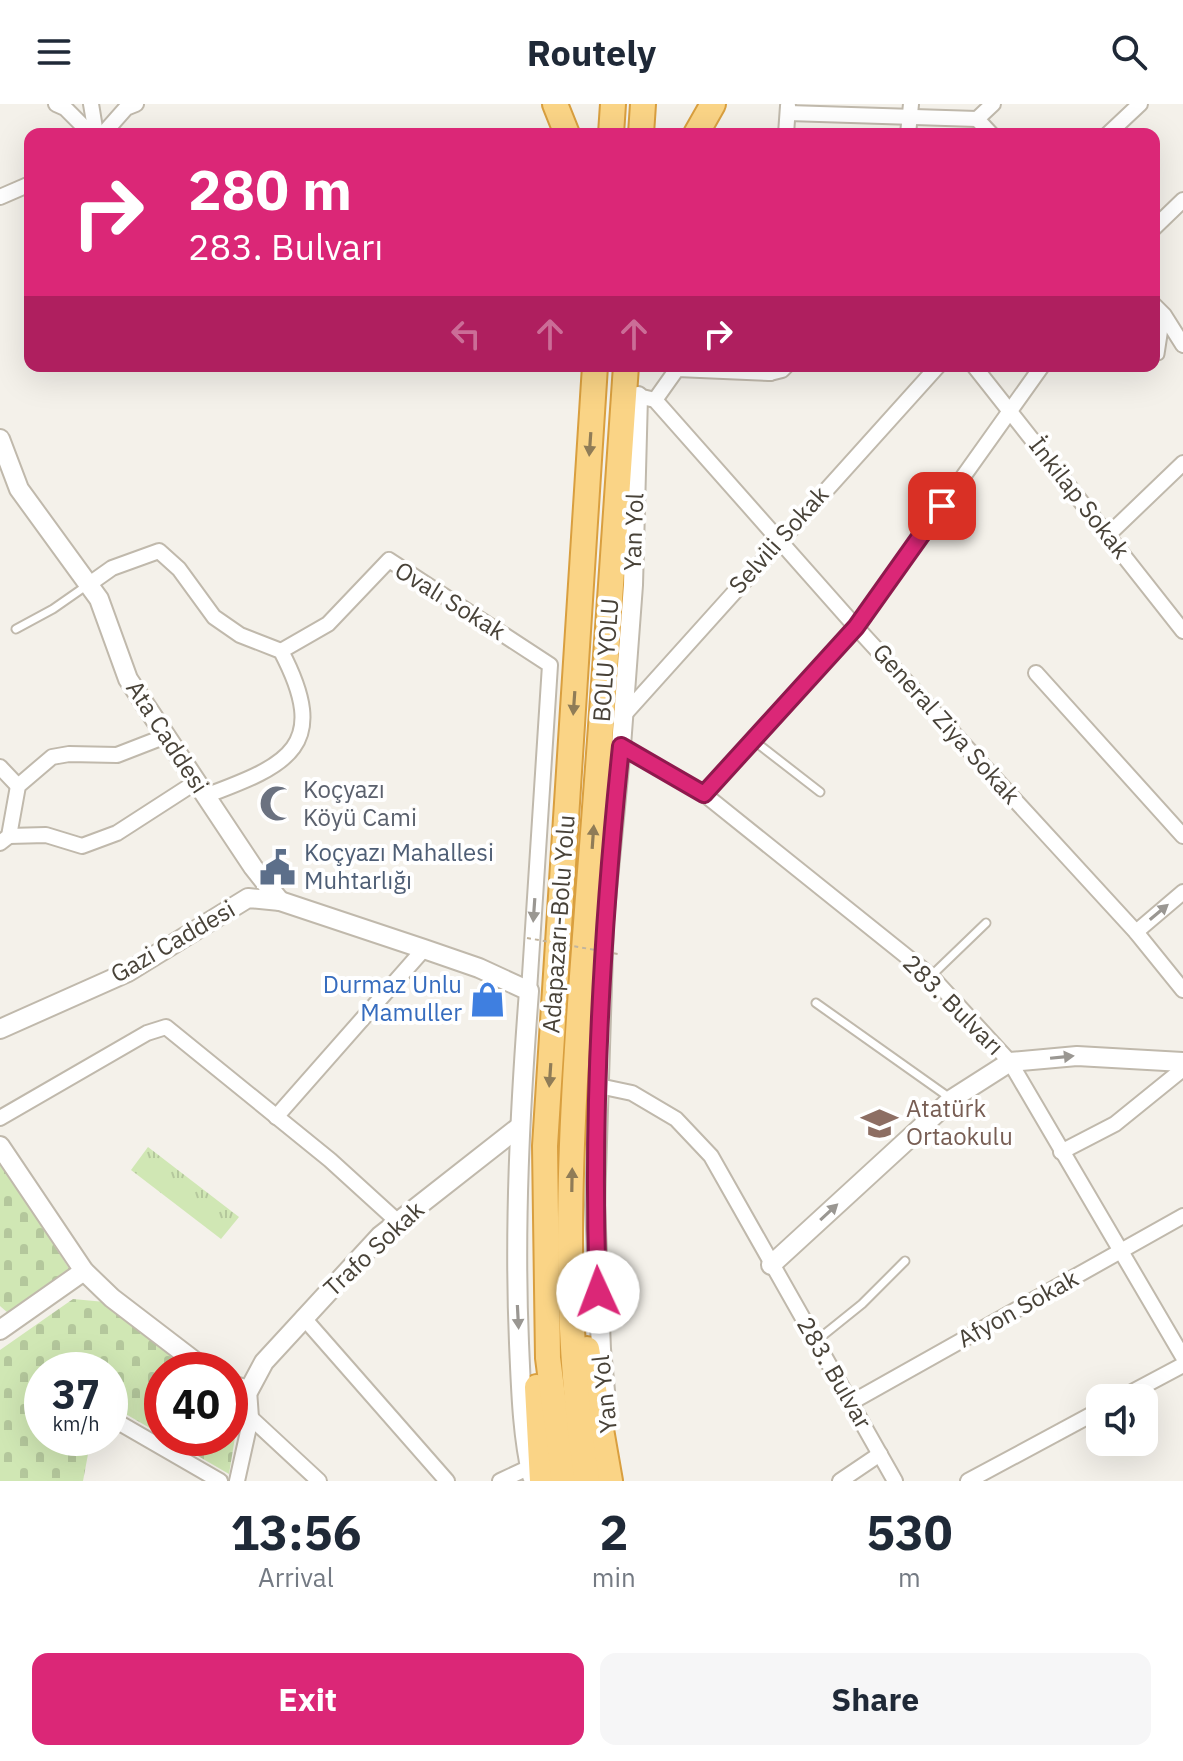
<!DOCTYPE html>
<meta charset="utf-8">
<style>
body{margin:0;font-family:"IBM Plex Sans",sans-serif;background:#f6f6f7;color:#1f2937;height:100vh;display:flex;flex-direction:column;font-size:30px;white-space:nowrap}
*{box-sizing:border-box;margin:0}
p{font-size:26px;color:#747a83}
.icon{flex:none;width:44px;height:44px;fill:none;stroke:currentColor;stroke-width:2;stroke-linecap:round;stroke-linejoin:round}
.map{position:relative;height:1377px;overflow:hidden}
.side{display:flex;flex-direction:column;background:#fff;flex:1}
.side>*{flex:none}
.hud{position:absolute;left:24px;top:24px;width:1136px;height:244px;border-radius:16px;box-shadow:0 8px 32px #0002;background:#db2777;color:#fff;overflow:hidden}
.controls{position:absolute;left:1086px;top:1280px;display:grid;gap:16px}
.controls a{display:grid;place-items:center;width:72px;height:72px;border-radius:16px;background:#fff;box-shadow:0 8px 32px #0002;font-size:40px}
.speed{position:absolute;left:24px;top:1248px;display:flex;gap:16px;font-size:40px;font-weight:700;text-align:center}
.speed>*{display:grid;place-content:center;width:104px;height:104px;border-radius:50%;background:#fff;box-shadow:0 8px 32px #0002;line-height:1}
.speed small{font-size:20px;font-weight:400}
.speed .limit{border:12px solid #d22;background:#fff;color:#111}
.pin{position:absolute;display:grid;place-items:center;width:68px;height:68px;color:#fff;margin:-34px;border-radius:16px;box-shadow:0 4px 12px #0006}
.me{position:absolute;width:88px;margin:-44px;rotate:358deg;stroke-linejoin:round;filter:drop-shadow(0 0 6px #0008)}
.turn{display:flex;align-items:center;gap:28px;height:168px;padding:0 32px;font-size:36px}
.turn .icon{width:104px;height:104px;stroke-width:2.5}
.turn b{display:block;font-size:56px;line-height:68px}
.lanes{display:flex;align-items:center;height:76px;padding:0 32px;background:#0003;justify-content:center;gap:40px;direction:ltr}
.lanes .off{opacity:.35}
.eta{display:flex;justify-content:space-evenly;align-items:center;height:136px;text-align:center}
.eta b{font-size:48px;font-weight:800;line-height:56px}
.action{display:flex;gap:16px;margin-top:auto;padding:16px 32px}
.action a{flex:1;height:92px;border-radius:16px;background:#db2777;color:#fff;font-size:32px;font-weight:800;line-height:92px;text-align:center}
.action a+a{background:#f6f6f7;color:#1f2937}
header{display:flex;justify-content:space-between;align-items:center;height:104px;padding:0 32px;background:#fff;font-size:36px;font-weight:800}
.map>svg:first-child{display:block}
.cemetery{fill:url(#cemetery-stones)}
.park{fill:url(#park-tufts)}
.lines{fill:none;stroke-linecap:round;stroke-linejoin:round}
.service-casing{stroke:#c0b9ac;stroke-width:11}
.pedestrian-casing{stroke:#c0b9ac;stroke-width:15}
.minor-casing{stroke:#c0b9ac;stroke-width:18}
.tertiary-casing{stroke:#c0b9ac;stroke-width:22}
.trunk-casing{stroke:#d99f3f;stroke-width:28}
.service{stroke:#fff;stroke-width:7}
.pedestrian{stroke:#fff;stroke-width:11}
.minor{stroke:#fff;stroke-width:14}
.tertiary{stroke:#fff;stroke-width:18}
.trunk{stroke:#fad486;stroke-width:24}
.path-bridge{stroke:#c1b49e;stroke-width:2;stroke-dasharray:4 4;stroke-linecap:butt}
.oneway{fill:#8f7c57}
.oneway2{fill:#9a9792}
.route-casing{stroke:#8e194d;stroke-width:20}
.route{stroke:#db2777;stroke-width:14}
.labels{text-anchor:middle;stroke-width:8;stroke-linejoin:round;paint-order:stroke}
.street-label{font-size:24px;fill:#484238;stroke:#fff}
.worship-label{font-size:24px;fill:#5b616d;stroke:#fff;text-anchor:start}
.service-label{font-size:24px;fill:#4e5e75;stroke:#fff;text-anchor:start}
.shop-label{font-size:24px;fill:#366cbe;stroke:#fff;text-anchor:end}
.education-label{font-size:24px;fill:#785e54;stroke:#fff;text-anchor:start}
</style>
<header><svg class="icon" aria-label="menu" viewBox="0 0 24 24"><path d="M4 6h16M4 12h16M4 18h16"/></svg>Routely<svg class="icon" aria-label="search" viewBox="0 0 24 24"><circle cx="10" cy="10" r="6"/><path d="M15 15l6 6"/></svg></header>
<div class="map">
<svg width="1183" height="1377" viewBox="0 0 1183 1377">
<defs>
<pattern id="cemetery-stones" width="16" height="16" patternUnits="userSpaceOnUse" patternTransform="scale(2)"><rect width="16" height="16" fill="#d0e7b4"/><path d="M2 7V4a2 2 0 0 1 4 0v3zM10 15v-3a2 2 0 0 1 4 0v3z" fill="#b4c79c"/></pattern>
<pattern id="park-tufts" width="24" height="20" patternUnits="userSpaceOnUse" patternTransform="scale(2)"><rect width="24" height="20" fill="#d0e7b4"/><path d="M3 7l-1-3M5 7V3M7 7l1-3M15 17l-1-3M17 17v-4M19 17l1-3" fill="none" stroke="#b4c79c"/></pattern>
</defs>
<rect width="100%" height="100%" fill="#f4f1ea"/>
<!-- cemetery -->
<g class="cemetery">
<path d="M0 1058 70 1166 8 1209 0 1202Z"/>
<path d="M73 1195 105 1198 193 1266H162V1331L110 1301V1266H42V1334H91L83 1377H0V1246Z"/>
<path d="M230 1294 240 1303 229 1370 167 1334H230Z"/>
</g>
<!-- park -->
<path class="park" d="M148 1043 239 1113 221 1135 131 1066Z"/>
<g class="lines">
<defs>
<g id="service">
<path d="M16 525 53 505 86 482"/>
<path d="M753 636 820 688"/>
<path d="M931 872 986 819"/>
<path d="M816 899 950 994"/>
<path d="M816 1237 862 1200 905 1157"/>
</g>
<path id="pedestrian" d="M1154 250H1158L1164 211"/>
<g id="minor">
<path d="M56 0 65 4 91 30"/>
<path d="M91 0 96 30"/>
<path d="M788 9 977 15"/>
<path d="M103 30 126 4 136 0"/>
<path d="M786 30 788 2"/>
<path d="M908 30 911 0"/>
<path d="M991 30 977 15 993 0"/>
<path d="M1108 30 1140 0"/>
<path d="M0 93 30 80"/>
<path d="M1154 124 1183 96"/>
<path d="M1154 201 1164 211 1183 241"/>
<path d="M974 262 1183 527"/>
<path d="M770 269 782 266 786 262"/>
<path d="M638 292 655 296 856 523 1136 828 1183 886"/>
<path d="M655 296 677 265 770 269V262"/>
<path d="M1108 431 1183 359"/>
<path d="M88 481 112 464 159 447 179 465 214 513 240 531 281 547C331 642 289 661 205 692"/>
<path d="M281 547 328 520 389 456 550 561 529 887"/>
<path d="M1036 569 1183 732"/>
<path d="M623 612 938 262"/>
<path d="M621 642 704 690 931 872 1010 958 1183 1253"/>
<path d="M0 663 18 682"/>
<path d="M704 690 856 523 1042 262"/>
<path d="M9 732 46 731 82 742 117 729 196 678"/>
<path d="M0 739 9 732 18 682 52 653 69 650 117 651 166 632"/>
<path d="M1136 828 1183 788"/>
<path d="M599 982 632 989 676 1015 711 1052 895 1377"/>
<path d="M276 1013 424 845"/>
<path d="M0 1014 147 929 166 923 330 1056 397 1117"/>
<path d="M1061 1048 1115 1020 1183 965"/>
<path d="M303 1213 447 1377"/>
<path d="M1121 1294 1183 1261"/>
<path d="M852 1298 1183 1112"/>
<path d="M251 1314 319 1377"/>
<path d="M116 1317 220 1377"/>
<path d="M237 1377 251 1314 249 1286"/>
<path d="M500 1377 530 1363"/>
<path d="M840 1377 880 1350"/>
<path d="M968 1377 1100 1306"/>
</g>
<g id="tertiary">
<path d="M0 335 19 385 99 495 128 575 253 763 280 797"/>
<path d="M0 925 128 868 248 794 280 797 424 845 479 864 529 887C520 1005 514 1122 519 1239 521 1283 522 1330 532 1372"/>
<path d="M0 1042 84 1167 112 1194 206 1266"/>
<path d="M771 1161 952 995 1010 958 1077 952 1183 958"/>
<path d="M0 1226 84 1167"/>
<path d="M230 1281 249 1286 264 1258 380 1132 519 1023"/>
<path d="M605 1287 601 1245 595 1101 604 817 621 642 633 481 638 292"/>
</g>
<g id="trunk">
<path d="M555 0 567 30"/>
<path d="M611 30 613 0"/>
<path d="M641 30 643 0"/>
<path d="M696 30 713 0"/>
<path d="M587 1245 610 1377"/>
<path d="M537 1283 542 1377"/>
<path d="M564 1377 548 1254 545 1042 595 262"/>
<path d="M587 1377C556 1182 574 976 589 780 603 608 614 435 626 262"/>
</g>
</defs>
<!-- service casing -->
<use href="#service" class="service-casing"/>
<!-- pedestrian casing -->
<use href="#pedestrian" class="pedestrian-casing"/>
<!-- minor casing -->
<use href="#minor" class="minor-casing"/>
<!-- tertiary casing -->
<use href="#tertiary" class="tertiary-casing"/>
<!-- trunk casing -->
<use href="#trunk" class="trunk-casing"/>
<!-- service -->
<use href="#service" class="service"/>
<!-- pedestrian -->
<use href="#pedestrian" class="pedestrian"/>
<!-- minor -->
<use href="#minor" class="minor"/>
<!-- tertiary -->
<use href="#tertiary" class="tertiary"/>
<!-- trunk -->
<use href="#trunk" class="trunk"/>
<!-- path-bridge -->
<path class="path-bridge" d="M527 834 618 850"/>
</g>
<!-- one-way arrows -->
<defs><path id="oneway-solid" d="M-6-.8H1V-3.2L6.5 0L1 3.2V.8H-6Z" transform="scale(2)"/></defs>
<g class="oneway">
<use href="#oneway-solid" transform="translate(590 340) rotate(94)"/>
<use href="#oneway-solid" transform="translate(574 599) rotate(94)"/>
<use href="#oneway-solid" transform="translate(593 733) rotate(-86)"/>
<use href="#oneway-solid" transform="translate(550 971) rotate(94)"/>
<use href="#oneway-solid" transform="translate(572 1076) rotate(-89)"/>
</g>
<g class="oneway2">
<use href="#oneway-solid" transform="translate(534 806) rotate(94)"/>
<use href="#oneway-solid" transform="translate(1159 808) rotate(-40)"/>
<use href="#oneway-solid" transform="translate(1062 953) rotate(-6)"/>
<use href="#oneway-solid" transform="translate(829 1108) rotate(-43)"/>
<use href="#oneway-solid" transform="translate(518 1213) rotate(87)"/>
</g>
<g class="lines">
<defs>
<path id="route" d="M598 1188C591 1006 602 823 621 642L704 690 856 523 942 402"/>
</defs>
<!-- route casing -->
<use href="#route" class="route-casing"/>
<!-- route -->
<use href="#route" class="route"/>
</g>
<!-- icons -->
<defs>
<symbol id="mosque-bare" viewBox="-9 -9 18 18"><path d="M3.5-4.9A6 6 0 1 0 3.5 4.9A5 5 0 1 1 3.5-4.9Z" fill="#6b7280" stroke="#fff" stroke-width="2.5" paint-order="stroke"/></symbol>
<symbol id="civic-bare" viewBox="-9 -9 18 18"><path d="M-.6-6.5H3V-4.5H.6V-3L4-1V1h2V6H-6V1h2V-1L-.6-3ZM-1.2 2.5V6h2.4V2.5Z" fill="#5c6f8a" stroke="#fff" stroke-width="2.5" paint-order="stroke"/></symbol>
<symbol id="shop-bare" viewBox="-9 -9 18 18"><path d="M-5-2.5h2.3a2.7 3.5 0 0 1 5.4 0H5L5.5 6h-11ZM-1.5-2.5h3a1.5 2.3 0 0 0-3 0Z" fill="#3f7fe0" stroke="#fff" stroke-width="2.5" paint-order="stroke"/></symbol>
<symbol id="school-bare" viewBox="-9 -9 18 18"><path d="M0-5L7-2L0 1L-7-2ZM-4 1L0 2.5L4 1V4Q0 6-4 4Z" fill="#8d6e63" stroke="#fff" stroke-width="2.5" paint-order="stroke"/></symbol>
</defs>
<g fill-rule="evenodd">
<use href="#mosque-bare" x="252" y="674" width="51" height="51"/>
<use href="#civic-bare" x="252" y="738" width="51" height="51"/>
<use href="#shop-bare" x="462" y="870" width="51" height="51"/>
<use href="#school-bare" x="854" y="994" width="51" height="51"/>
</g>
<g class="labels">
<!-- street labels -->
<g class="street-label">
<text transform="translate(1079 394) rotate(52)" y="8">İnkilap Sokak</text>
<text transform="translate(634 428) rotate(-88)" y="8">Yan Yol</text>
<text transform="translate(779 436) rotate(-48)" y="8">Selvili Sokak</text>
<text transform="translate(450 497) rotate(32)" y="8">Ovalı Sokak</text>
<text transform="translate(606 556) rotate(-86)" y="8">BOLU YOLU</text>
<text transform="translate(946 620) rotate(48)" y="8">General Ziya Sokak</text>
<text transform="translate(167 633) rotate(57)" y="8">Ata Caddesi</text>
<text transform="translate(559 820) rotate(-86)" y="8">Adapazarı-Bolu Yolu</text>
<text transform="translate(173 838) rotate(-30)" y="8">Gazi Caddesi</text>
<text transform="translate(953 901) rotate(45)" y="8">283. Bulvarı</text>
<text transform="translate(374 1145) rotate(-43)" y="8">Trafo Sokak</text>
<text transform="translate(1018 1205) rotate(-29)" y="8">Afyon Sokak</text>
<text transform="translate(834 1269) rotate(60)" y="8">283. Bulvar</text>
<text transform="translate(605 1290) rotate(-96)" y="8">Yan Yol</text>
</g>
<!-- worship labels -->
<g class="worship-label">
<text x="303" y="694">Koçyazı<tspan x="303" dy="28">Köyü Cami</tspan></text>
</g>
<!-- service labels -->
<g class="service-label">
<text x="304" y="757">Koçyazı Mahallesi<tspan x="304" dy="28">Muhtarlığı</tspan></text>
</g>
<!-- shop labels -->
<g class="shop-label">
<text x="462" y="889">Durmaz Unlu<tspan x="462" dy="28">Mamuller</tspan></text>
</g>
<!-- education labels -->
<g class="education-label">
<text x="906" y="1013">Atatürk<tspan x="906" dy="28">Ortaokulu</tspan></text>
</g>
</g>
</svg>
<div class="controls">
<a><svg class="icon" aria-label="sound" viewBox="0 0 24 24"><path d="M4 9h4l5-4v14l-5-4H4zM17 9q2 3 0 6"/></svg></a>
</div>
<div class="speed"><div>37<small>km/h</small></div><div class="limit">40</div></div>
<div class="pin" style="left:942px;top:402px;background:#d93025"><svg class="icon" aria-label="arrive" viewBox="0 0 24 24"><path d="M6 21V4h12l-3 4 3 4H6"/></svg></div>
<svg class="me" style="left:598px;top:1188px" viewBox="-20 -20 40 40"><circle r="19" fill="#fff"/><path d="M0-13L10 11 0 6-10 11z" fill="#db2777"/></svg>
<div class="hud">
<div class="turn"><svg class="icon" aria-label="right" viewBox="0 0 24 24"><path d="M7 20v-9h11M14 6l5 5-5 5"/></svg><div><b>280 m</b>283. Bulvarı</div></div>
<div class="lanes"><svg class="icon off" aria-label="left" viewBox="0 0 24 24"><path d="M17 20v-9H6M10 6l-5 5 5 5"/></svg><svg class="icon off" aria-label="ahead" viewBox="0 0 24 24"><path d="M12 20V5M6 11l6-6 6 6"/></svg><svg class="icon off" aria-label="ahead" viewBox="0 0 24 24"><path d="M12 20V5M6 11l6-6 6 6"/></svg><svg class="icon" aria-label="right" viewBox="0 0 24 24"><path d="M7 20v-9h11M14 6l5 5-5 5"/></svg></div>
</div>
</div>
<section class="side">
<div class="eta">
<div><b>13:56</b><p>Arrival</p></div>
<div><b>2</b><p>min</p></div>
<div><b>530</b><p>m</p></div>
</div>
<div class="action"><a>Exit</a><a>Share</a></div>
</section>
